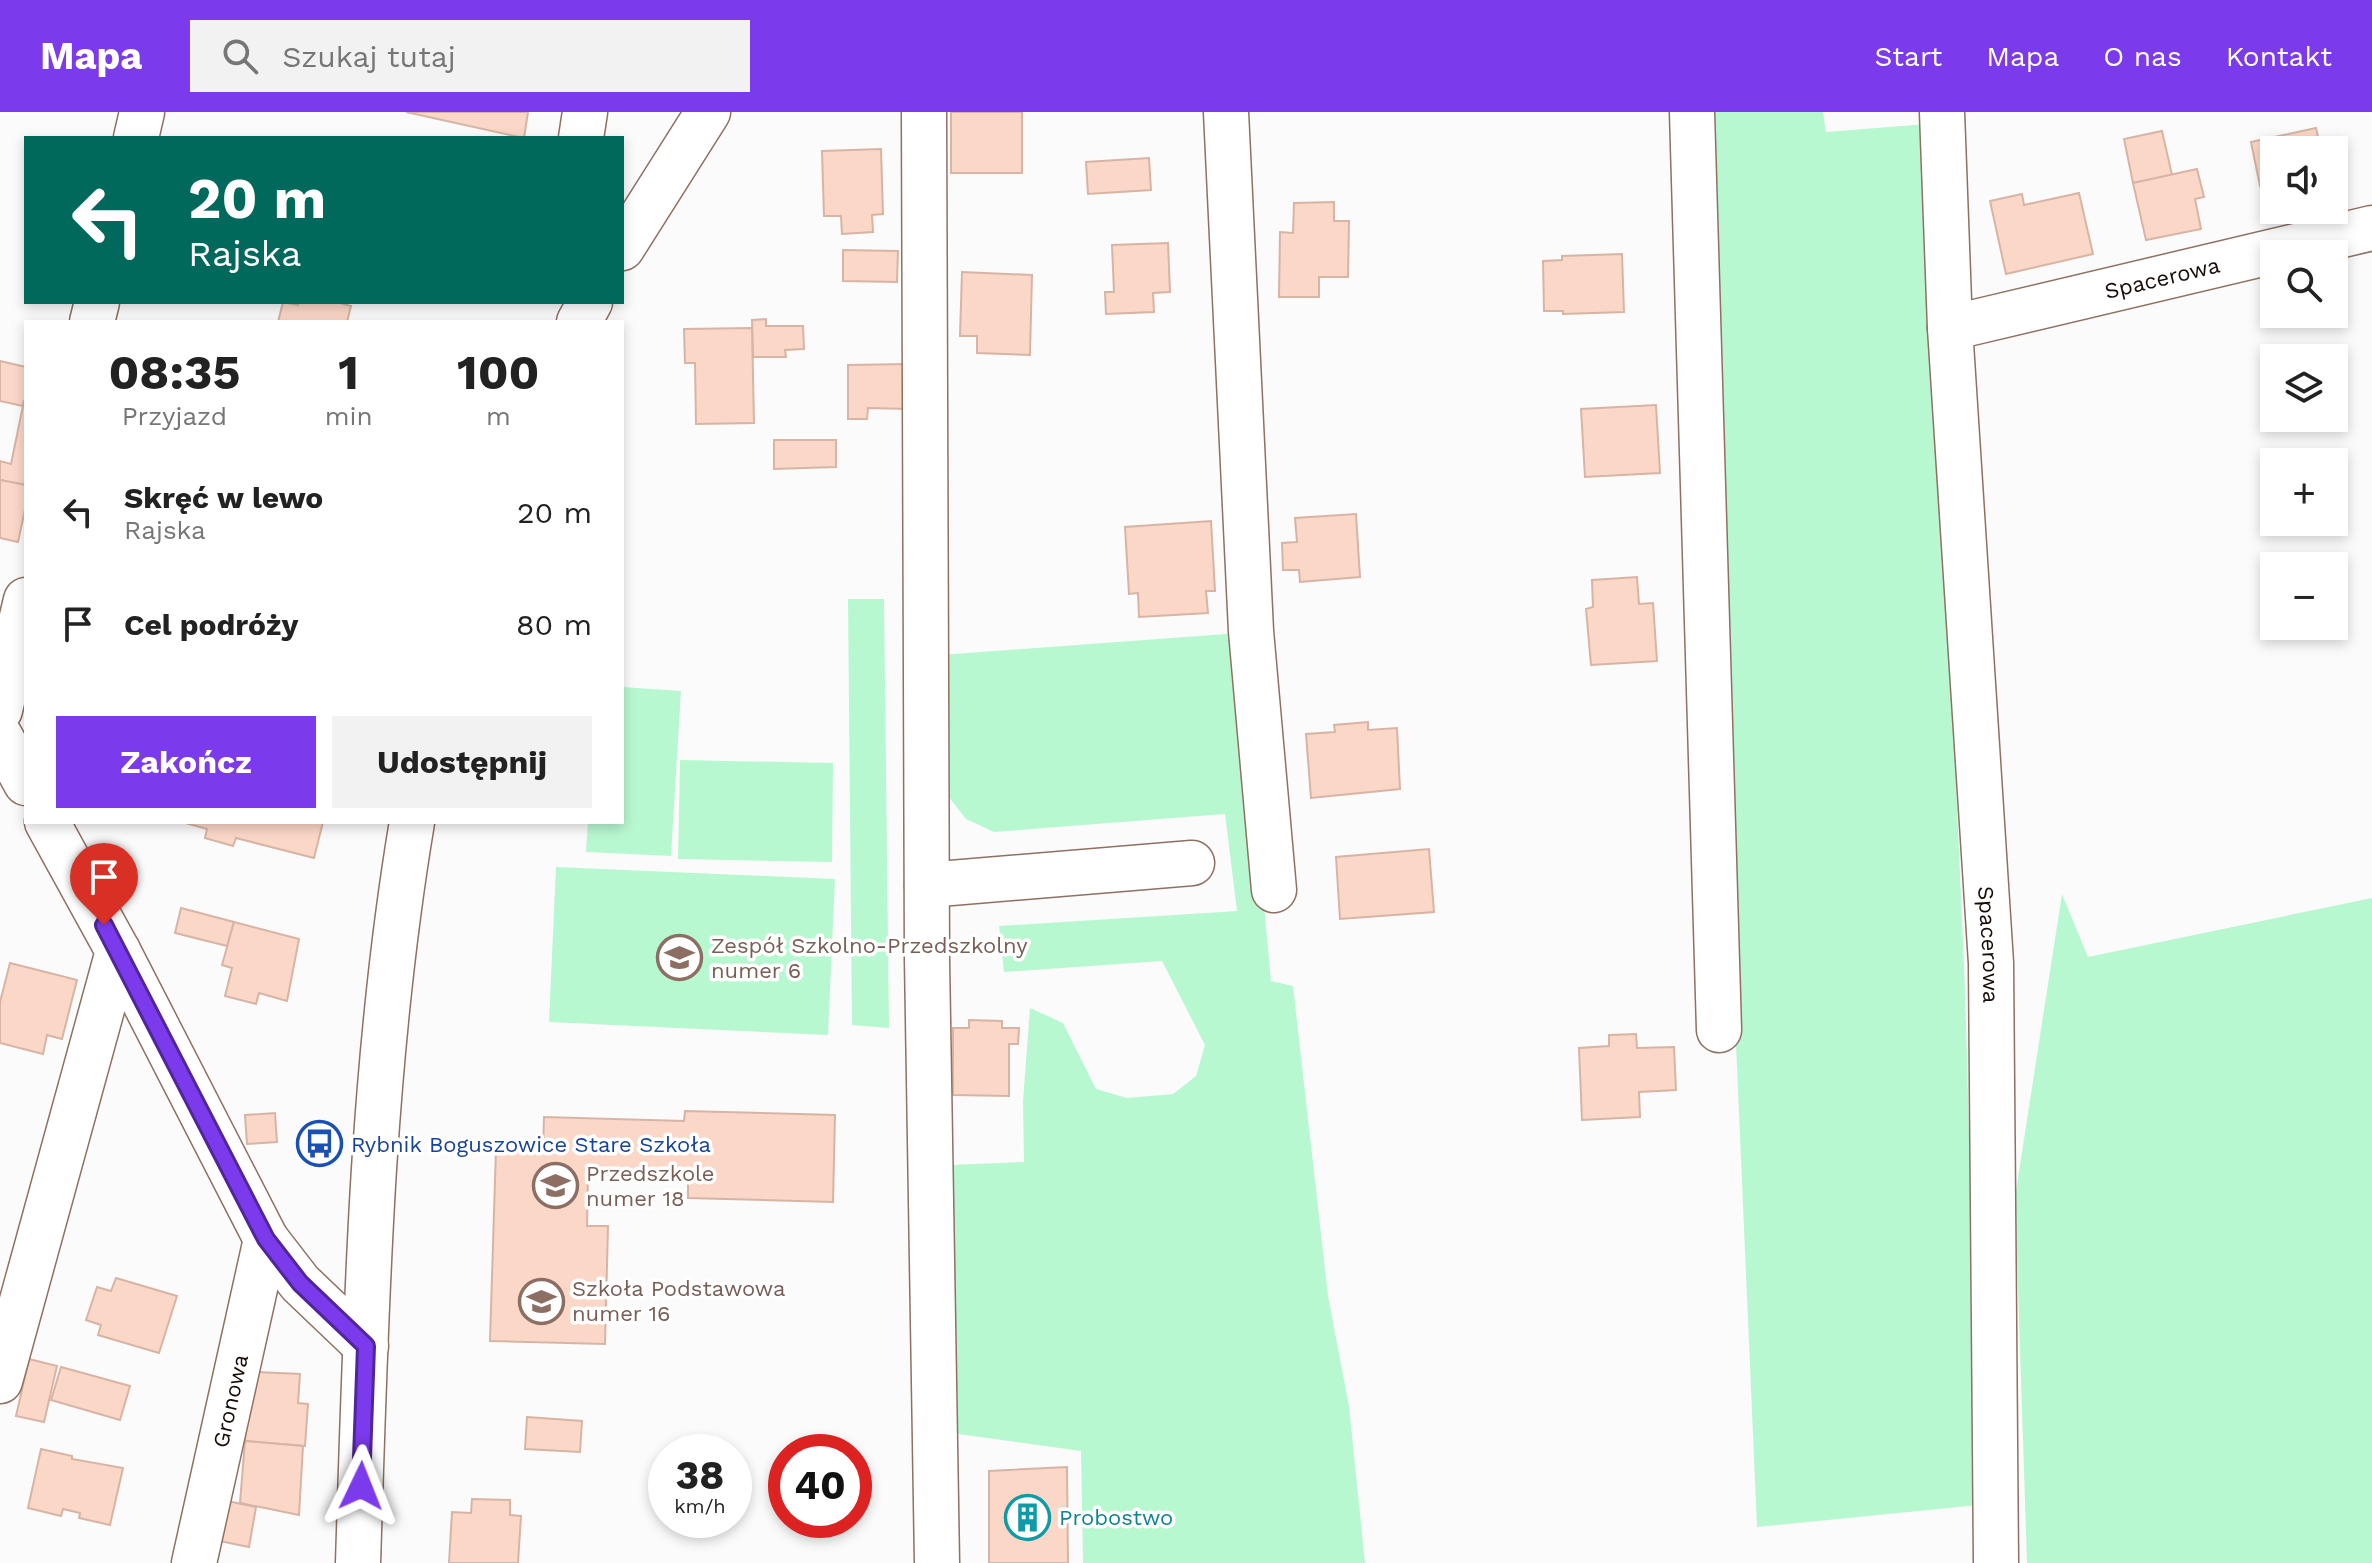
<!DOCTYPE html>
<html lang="pl">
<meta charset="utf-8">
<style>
body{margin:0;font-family:"Work Sans",sans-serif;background:#f2f2f2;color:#222;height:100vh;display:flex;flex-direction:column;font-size:30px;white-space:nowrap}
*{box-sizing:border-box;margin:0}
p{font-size:26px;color:#767676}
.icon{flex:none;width:44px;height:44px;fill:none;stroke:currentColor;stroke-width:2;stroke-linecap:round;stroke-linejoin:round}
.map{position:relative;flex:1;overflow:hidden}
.drawer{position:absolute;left:24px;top:208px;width:600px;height:504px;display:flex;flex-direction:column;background:#fff;border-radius:0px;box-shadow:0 4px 12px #0003}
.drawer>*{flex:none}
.hud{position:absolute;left:24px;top:24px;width:600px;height:168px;border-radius:0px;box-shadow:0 4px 12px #0003;background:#00695c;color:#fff;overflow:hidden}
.buttons{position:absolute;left:2260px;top:24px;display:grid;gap:16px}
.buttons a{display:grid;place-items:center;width:88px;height:88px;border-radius:0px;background:#fff;box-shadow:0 4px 12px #0003;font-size:40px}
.speed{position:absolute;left:648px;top:1322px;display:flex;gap:16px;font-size:40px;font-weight:700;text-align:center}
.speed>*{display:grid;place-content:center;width:104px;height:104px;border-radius:50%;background:#fff;box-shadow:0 4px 12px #0003;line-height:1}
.speed small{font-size:20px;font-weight:400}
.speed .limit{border:12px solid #d22;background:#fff;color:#111}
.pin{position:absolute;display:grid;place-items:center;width:68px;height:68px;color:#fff;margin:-82px -34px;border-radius:50% 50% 50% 0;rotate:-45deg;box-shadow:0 0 8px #0007}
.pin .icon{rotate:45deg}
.me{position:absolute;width:88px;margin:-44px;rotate:2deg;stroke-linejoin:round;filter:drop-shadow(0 0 6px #0008)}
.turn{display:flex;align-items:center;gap:28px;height:168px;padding:0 32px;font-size:36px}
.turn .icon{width:104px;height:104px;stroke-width:2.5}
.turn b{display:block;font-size:56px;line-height:68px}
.eta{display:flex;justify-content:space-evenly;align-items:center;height:136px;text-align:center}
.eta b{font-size:48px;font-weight:700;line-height:56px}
.action{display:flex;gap:16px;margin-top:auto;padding:16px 32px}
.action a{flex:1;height:92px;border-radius:0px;background:#7c3aed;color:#fff;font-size:32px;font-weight:700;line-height:92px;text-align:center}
.action a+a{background:#f2f2f2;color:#222}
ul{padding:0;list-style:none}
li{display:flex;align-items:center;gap:24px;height:112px;padding:0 32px}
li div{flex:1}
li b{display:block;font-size:30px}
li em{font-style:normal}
header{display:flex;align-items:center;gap:48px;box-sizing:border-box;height:112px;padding:0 40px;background:#7c3aed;color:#fff}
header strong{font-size:38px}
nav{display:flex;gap:44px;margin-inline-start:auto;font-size:28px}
.search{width:560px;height:72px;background:#f2f2f2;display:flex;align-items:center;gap:20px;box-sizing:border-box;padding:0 28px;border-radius:0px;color:#767676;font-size:30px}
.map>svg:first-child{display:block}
.green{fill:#b8f8d1}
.building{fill:#fbd7c7;stroke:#d7b4a4;stroke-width:2}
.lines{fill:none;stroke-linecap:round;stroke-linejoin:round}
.minor-casing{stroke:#8f7061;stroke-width:47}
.minor{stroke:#fff;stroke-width:44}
.route-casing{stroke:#51269a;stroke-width:20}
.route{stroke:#7c3aed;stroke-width:14}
.labels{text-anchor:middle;stroke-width:7;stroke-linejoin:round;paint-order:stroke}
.street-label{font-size:22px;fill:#160b06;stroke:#fff}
.education-label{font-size:22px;fill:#785e54;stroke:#fff;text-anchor:start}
.transit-label{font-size:22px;fill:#164399;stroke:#fff;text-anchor:start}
.culture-label{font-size:22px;fill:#0d838f;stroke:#fff;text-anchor:start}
</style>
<header>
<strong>Mapa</strong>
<div class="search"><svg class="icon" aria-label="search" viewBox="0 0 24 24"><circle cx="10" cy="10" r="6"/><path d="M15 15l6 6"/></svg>Szukaj tutaj</div>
<nav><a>Start</a><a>Mapa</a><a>O nas</a><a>Kontakt</a></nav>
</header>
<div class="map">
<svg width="2372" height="1451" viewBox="0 0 2372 1451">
<rect width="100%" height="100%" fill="#fbfbfb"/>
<!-- green -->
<g class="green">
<path d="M1703 0H1823L1826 20 1927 12 1965 876 1979 1393 1757 1415 1733 863Z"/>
<path d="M848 487H884L889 916 852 913Z"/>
<path d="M1239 521 1271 869 1293 874 1328 1184 1349 1294 1365 1451H1083L1081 1339 951 1321 950 1053 1024 1050 1023 989 1030 896 1063 911 1096 977 1127 986 1173 982 1196 964 1205 933 1162 849 1004 860 999 814 1237 799 1225 702 994 720 966 707 944 679 940 543Z"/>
<path d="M622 575 681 579 671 744 586 740 588 710H622Z"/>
<path d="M680 648 833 651 832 750 678 747Z"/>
<path d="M556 755 835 767 828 923 549 910Z"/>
<path d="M2062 782 2088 845 2372 786V1451H2027L2015 1085Z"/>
</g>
<!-- building -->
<g class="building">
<path d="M406 0H528L524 26Z"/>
<rect x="951" y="0" width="71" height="61"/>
<path d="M2316 16 2321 38H2274V79L2272 71 2260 74 2251 30Z"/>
<path d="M2162 19 2172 63 2133 71 2124 27Z"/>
<path d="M881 37 883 102 872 103 873 120 842 122 841 104H824L822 39Z"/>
<path d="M1149 46 1151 78 1088 82 1086 50Z"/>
<path d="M2197 57 2204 85 2195 87 2201 117 2146 128 2133 71Z"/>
<path d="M2079 81 2093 142 2006 162 1990 89 2022 82 2024 93Z"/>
<path d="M1334 90V109H1349L1348 165H1319V185H1279L1280 120 1293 121 1294 91Z"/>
<path d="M1168 131 1170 180 1153 181 1154 200 1106 202 1105 180H1114L1112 133Z"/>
<path d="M843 138 898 139 897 170 843 169Z"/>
<path d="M1622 142 1624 200 1563 202V199H1544L1543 149 1562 148V144Z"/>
<path d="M962 160 1032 163 1030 243 977 241V224H960Z"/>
<path d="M283 190 298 193 299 190H336L351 194 347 210H278Z"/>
<path d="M766 207V214H803L804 237 785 238 786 245H753L752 208Z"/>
<path d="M752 216 754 311 696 312 695 251H685L684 217Z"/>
<path d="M0 249 26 255V289H24L23 294 0 289Z"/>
<path d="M908 252 909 297 868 296 867 307H848V253Z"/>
<path d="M24 289H26V373L0 368V349L11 352Z"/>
<path d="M1656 293 1660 361 1585 365 1581 297Z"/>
<path d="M774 328H836V355L774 357Z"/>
<path d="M0 368 26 373V393L18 430 0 426Z"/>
<path d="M1356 402 1360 465 1300 470 1299 458H1283L1282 431 1297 430 1295 406Z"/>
<path d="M1211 409 1215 479H1206L1208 501 1139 505 1138 481 1129 482 1125 415Z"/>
<path d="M1637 465 1639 492 1653 491 1657 549 1591 553 1586 497 1593 495 1592 468Z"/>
<path d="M1368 610V618L1397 616 1400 677 1311 686 1306 622 1335 620 1334 613Z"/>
<path d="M182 710H323L314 746 236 726 233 734 205 726 207 717Z"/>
<path d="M1429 737 1434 800 1340 807 1336 745Z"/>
<path d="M181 796 234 810 227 834 175 821Z"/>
<path d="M234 810 299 827 287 889 259 881 256 892 225 884 232 856 222 853Z"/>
<path d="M10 851 77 868 62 927 47 923 43 942 0 931V890Z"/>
<path d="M969 908 1002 909V916H1019L1018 932H1009V984L953 983V916H969Z"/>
<path d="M1636 922 1637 936 1674 935 1676 978 1639 980 1640 1005 1582 1008 1579 936 1609 934V923Z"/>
<path d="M685 999 835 1003 833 1090 688 1086V1064L588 1062 587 1114H608L605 1232 490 1229 496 1037 543 1038 544 1005 684 1009Z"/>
<path d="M275 1001 277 1030 247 1032 245 1003Z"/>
<path d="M116 1166 177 1184 159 1241 98 1223 101 1213 86 1208 97 1175 111 1179Z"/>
<path d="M29 1247 57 1254 44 1310 16 1304Z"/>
<path d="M61 1255 130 1274 120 1308 51 1288Z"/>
<path d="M257 1260 300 1262 298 1291 308 1292 305 1334 245 1329 249 1267Z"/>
<path d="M527 1305 582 1309 580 1340 525 1337Z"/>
<path d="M245 1329 303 1334 299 1403 240 1391Z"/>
<path d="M41 1337 72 1344V1347L123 1356 110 1413 79 1406 80 1401 63 1397 61 1404 28 1396Z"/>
<path d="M1067 1355 1068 1451H989V1359Z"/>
<path d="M218 1387 256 1395 249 1435 210 1427Z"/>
<path d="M472 1387 510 1388V1403L521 1404 518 1451H449L452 1400 471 1401Z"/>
</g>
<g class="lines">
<defs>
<g id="minor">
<path d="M924 0 927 847 937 1451"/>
<path d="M1226 0 1251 519 1274 778"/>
<path d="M1692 0 1719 918"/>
<path id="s1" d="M1942 0 1950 216 1991 851 1996 1451"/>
<path d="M136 26 142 0"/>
<path d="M581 26 585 0"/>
<path d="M622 136 708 0"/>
<path d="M92 210 97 190"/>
<path d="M579 210 590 190"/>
<path id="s2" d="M1950 216 2372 116"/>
<path d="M0 598 26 488"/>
<path d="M0 624 26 671"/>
<path d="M47 710 118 839 266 1127 300 1171 366 1234"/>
<path d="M927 773 1192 751"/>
<path d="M0 1269 118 839"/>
<path id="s3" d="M194 1451 266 1127"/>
<path d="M358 1451C366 1204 371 954 412 710"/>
</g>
</defs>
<!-- minor casing -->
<use href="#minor" class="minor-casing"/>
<!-- minor -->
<use href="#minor" class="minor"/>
</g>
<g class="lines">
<defs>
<path id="route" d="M104 813 266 1127 300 1171 366 1234 361 1374"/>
</defs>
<!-- route casing -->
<use href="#route" class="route-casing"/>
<!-- route -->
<use href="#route" class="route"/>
</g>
<!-- icons -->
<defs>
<symbol id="school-ring" viewBox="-11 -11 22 22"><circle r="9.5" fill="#fff" stroke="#8d6e63" stroke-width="1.5"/><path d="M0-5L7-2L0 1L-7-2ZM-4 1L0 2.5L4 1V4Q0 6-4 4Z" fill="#8d6e63"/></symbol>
<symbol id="bus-ring" viewBox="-11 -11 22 22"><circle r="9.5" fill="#fff" stroke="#1a4fb4" stroke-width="1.5"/><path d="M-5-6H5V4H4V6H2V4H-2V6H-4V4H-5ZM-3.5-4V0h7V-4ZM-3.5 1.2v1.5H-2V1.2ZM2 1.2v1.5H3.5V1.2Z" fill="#1a4fb4"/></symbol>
<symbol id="building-ring" viewBox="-11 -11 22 22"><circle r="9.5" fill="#fff" stroke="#0f9aa8" stroke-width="1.5"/><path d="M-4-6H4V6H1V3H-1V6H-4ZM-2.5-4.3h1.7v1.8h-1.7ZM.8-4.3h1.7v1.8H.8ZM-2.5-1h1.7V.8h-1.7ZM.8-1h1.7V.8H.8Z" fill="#0f9aa8"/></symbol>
</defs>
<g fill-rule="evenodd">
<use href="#school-ring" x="654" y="820" width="51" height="51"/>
<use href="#bus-ring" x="294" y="1006" width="51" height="51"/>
<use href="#school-ring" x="530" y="1048" width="51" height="51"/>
<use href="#school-ring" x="516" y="1164" width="51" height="51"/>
<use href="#building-ring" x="1002" y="1380" width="51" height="51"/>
</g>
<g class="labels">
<!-- street labels -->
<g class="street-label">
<text dy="8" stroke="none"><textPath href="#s2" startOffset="218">Spacerowa</textPath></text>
<text dy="8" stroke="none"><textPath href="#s1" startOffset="834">Spacerowa</textPath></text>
<text dy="8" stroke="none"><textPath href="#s3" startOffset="166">Gronowa</textPath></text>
</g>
<!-- education labels -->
<g class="education-label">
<text x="711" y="841">Zespół Szkolno-Przedszkolny<tspan x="711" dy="25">numer 6</tspan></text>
<text x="586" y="1069">Przedszkole<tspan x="586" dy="25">numer 18</tspan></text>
<text x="572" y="1184">Szkoła Podstawowa<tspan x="572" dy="25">numer 16</tspan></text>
</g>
<!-- transit labels -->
<g class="transit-label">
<text x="351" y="1040">Rybnik Boguszowice Stare Szkoła</text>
</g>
<!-- culture labels -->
<g class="culture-label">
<text x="1059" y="1413">Probostwo</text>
</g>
</g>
</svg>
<div class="buttons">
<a><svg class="icon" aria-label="sound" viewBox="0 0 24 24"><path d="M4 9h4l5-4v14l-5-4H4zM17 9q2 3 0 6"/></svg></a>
<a><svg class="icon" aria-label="search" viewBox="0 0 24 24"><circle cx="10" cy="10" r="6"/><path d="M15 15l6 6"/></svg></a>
<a><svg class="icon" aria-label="layers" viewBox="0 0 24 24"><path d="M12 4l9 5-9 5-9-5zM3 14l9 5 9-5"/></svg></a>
<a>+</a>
<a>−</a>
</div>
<div class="speed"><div>38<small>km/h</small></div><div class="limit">40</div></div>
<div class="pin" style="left:104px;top:813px;background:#d93025"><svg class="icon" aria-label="arrive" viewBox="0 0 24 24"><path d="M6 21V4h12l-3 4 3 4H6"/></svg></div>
<svg class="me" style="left:361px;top:1374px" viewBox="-20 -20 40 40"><path d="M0-17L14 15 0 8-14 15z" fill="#7c3aed" stroke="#fff" stroke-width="4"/></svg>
<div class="hud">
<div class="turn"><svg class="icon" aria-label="left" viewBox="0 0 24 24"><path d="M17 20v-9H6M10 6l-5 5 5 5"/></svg><div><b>20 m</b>Rajska</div></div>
</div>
<section class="drawer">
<div class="eta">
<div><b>08:35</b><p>Przyjazd</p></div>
<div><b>1</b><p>min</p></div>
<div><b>100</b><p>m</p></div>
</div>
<ul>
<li><svg class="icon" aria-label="left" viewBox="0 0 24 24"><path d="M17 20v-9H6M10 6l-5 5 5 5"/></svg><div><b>Skręć w lewo</b><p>Rajska</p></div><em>20 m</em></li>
<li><svg class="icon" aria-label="arrive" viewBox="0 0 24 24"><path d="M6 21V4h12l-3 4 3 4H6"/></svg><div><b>Cel podróży</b></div><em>80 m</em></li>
</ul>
<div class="action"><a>Zakończ</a><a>Udostępnij</a></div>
</section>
</div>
